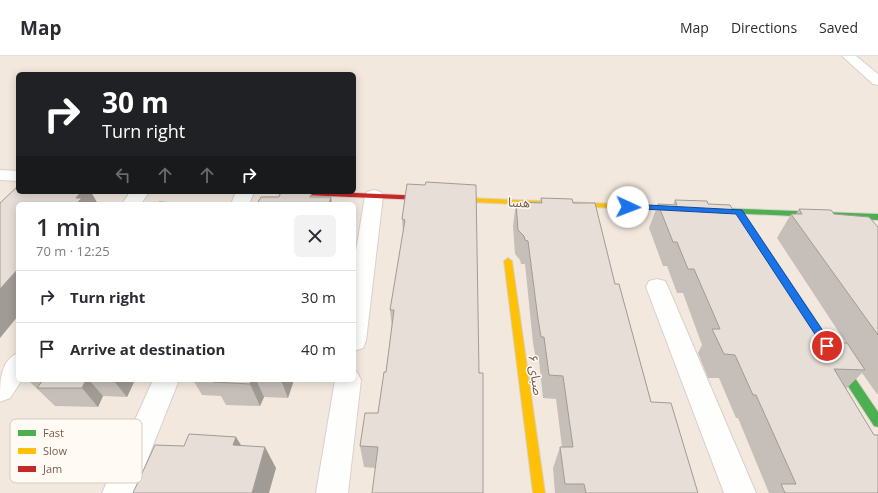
<!DOCTYPE html>
<meta charset="utf-8">
<style>
body{margin:0;font-family:"Open Sans","Noto Sans Arabic",sans-serif;background:#f2f2f3;color:#2b2b33;height:100vh;display:flex;flex-direction:column;font-size:15px;white-space:nowrap}
*{box-sizing:border-box;margin:0}
p{font-size:13px;color:#7c7c81}
.icon{flex:none;width:22px;height:22px;fill:none;stroke:currentColor;stroke-width:2;stroke-linecap:round;stroke-linejoin:round}
.map{position:relative;flex:1;overflow:hidden}
.sheet{position:absolute;left:16px;top:146px;width:340px;height:180px;display:flex;flex-direction:column;background:#fff;border-radius:6px;box-shadow:0 2px 10px #0003}
.sheet>*{flex:none}
.hud{position:absolute;left:16px;top:16px;width:340px;height:122px;border-radius:6px;box-shadow:0 2px 10px #0003;background:#202124;color:#fff;overflow:hidden}
.pin{position:absolute;display:grid;place-items:center;width:34px;height:34px;color:#fff;margin:-17px;border:2px solid #fff;border-radius:50%;box-shadow:0 1px 4px #0007}
.me{position:absolute;width:44px;margin:-22px;rotate:92deg;stroke-linejoin:round;filter:drop-shadow(0 0 3px #0008)}
.turn{display:flex;align-items:center;gap:14px;height:84px;padding:0 20px;font-size:18px}
.turn .icon{width:52px;height:52px;stroke-width:2.5}
.turn b{display:block;font-size:28px;line-height:34px}
.lanes{display:flex;align-items:center;height:38px;padding:0 20px;background:#0003;justify-content:center;gap:20px;direction:ltr}
.lanes .off{opacity:.35}
.round{display:grid;place-items:center;flex:none;width:42px;height:42px;border-radius:6px;background:#f2f2f3}
.summary{display:flex;align-items:center;justify-content:space-between;height:68px;padding:0 20px}
h1{font-size:24px;font-weight:600;line-height:30px}
ul{padding:0;list-style:none}
li{display:flex;align-items:center;gap:12px;height:52px;padding:0 20px;border-top:1px solid #e1e1e2}
li div{flex:1}
li b{display:block;font-size:15px}
li em{font-style:normal}
header{display:flex;align-items:center;gap:24px;box-sizing:border-box;height:56px;padding:0 20px;background:#fff;border-bottom:1px solid #e1e1e2}
header strong{font-size:19px}
nav{display:flex;gap:22px;margin-inline-start:auto;font-size:14px}
.map>svg:first-child{display:block}
.residential{fill:#f2e8de;fill-rule:evenodd}
.lines{fill:none;stroke-linecap:round;stroke-linejoin:round}
.street-casing{stroke:#d7d1cb;stroke-width:2}
.fast-casing{stroke:#d9d2cb;stroke-width:2}
.slow-casing{stroke:#d9d2cb;stroke-width:2}
.jam-casing{stroke:#d9d2cb;stroke-width:2}
.street{fill:#fefefd;fill-rule:evenodd}
.fast{fill:#4caf50;fill-rule:evenodd}
.slow{fill:#ffc107;fill-rule:evenodd}
.jam{fill:#c62828;fill-rule:evenodd}
.wall{fill:#c6bfb9}
.shaded-wall{fill:#a19b96}
.building{fill:#e6ded7;stroke:#a19b96}
.route{fill:#1a73e8;stroke:#114b97}
.labels{text-anchor:middle;stroke-width:3;stroke-linejoin:round;paint-order:stroke}
.street-label{font-size:13px;fill:#7a5c4d;stroke:#fffaf3}
.key{fill:#fffaf3;stroke:#d7cbc1;stroke-width:1}
.key-label{font-size:11px;fill:#7a5c4d}
</style>
<header>
<strong>Map</strong>
<nav><a>Map</a><a>Directions</a><a>Saved</a></nav>
</header>
<div class="map">
<svg width="878" height="437" viewBox="0 0 878 437">
<rect width="100%" height="100%" fill="#f9f5f0"/>
<!-- residential -->
<path class="residential" d="M0 0H878V437H0ZM18 18H354V136H18ZM18 148H354V324H18Z"/>
<g class="lines">
<defs>
<g id="street">
<path d="M842 0H856L878 18V29L873 28Z"/>
<path d="M0 114 18 115V125L0 124Z"/>
<path d="M374 134 381 136 383 140 366 285 363 292 354 295V207L365 140 367 136Z"/>
<path d="M130 136H149L141 148H122Z"/>
<path d="M236 136H254L249 148H231Z"/>
<path d="M657 223 665 225 668 231 756 437H724L646 231 649 225Z"/>
<path d="M18 297V324H22L10 342 0 346C0 325 0 305 18 297Z"/>
<path d="M354 315 357 316 361 324 348 437H316L335 324H354Z"/>
<path d="M153 324H179L134 437H102Z"/>
</g>
<g id="fast">
<path d="M638 149 878 158V164L641 153 637 151Z"/>
<path d="M749 169 752 170 878 356V371L874 370 745 172Z"/>
</g>
<g id="slow">
<path d="M443 141 641 149 645 151 641 153 446 145H443L442 143Z"/>
<path d="M508 202 512 205 545 437H533L504 205Z"/>
</g>
<path id="jam" d="M275 136H334L446 141 450 143 446 145 279 138Z"/>
</defs>
<!-- street casing -->
<use href="#street" class="street-casing"/>
<!-- fast casing -->
<use href="#fast" class="fast-casing"/>
<!-- slow casing -->
<use href="#slow" class="slow-casing"/>
<!-- jam casing -->
<use href="#jam" class="jam-casing"/>
<!-- street -->
<use href="#street" class="street"/>
<!-- fast -->
<use href="#fast" class="fast"/>
<!-- slow -->
<use href="#slow" class="slow"/>
<!-- jam -->
<use href="#jam" class="jam"/>
</g>
<!-- wall -->
<g class="wall">
<path d="M425 129 375 412 364 411 360 390 378 357 386 316 392 272 390 254 403 176 402 163Z"/>
<path d="M541 142 573 147 615 228 651 346 698 437H555L553 412 560 391H562L556 343 543 342 539 305 536 304 533 287 525 208H521L520 204 515 198 513 170 516 146 540 147Z"/>
<path d="M675 144 708 148 734 156 820 286 846 287 777 182 791 158H796L799 153 834 158 878 171V338H877L862 317 846 333 878 437H769L738 362H736L719 322H708L698 297 702 289 683 237H677L667 210H663L649 172 658 148 673 149Z"/>
<path d="M28 324H135L127 341 103 340 98 351 55 350Z"/>
<path d="M193 324H294L288 342 264 341 260 350 226 349 221 340 202 339Z"/>
</g>
<!-- shaded-wall -->
<g class="shaded-wall">
<path d="M81 136H91L98 148H76V142Z"/>
<path d="M331 141 332 148H329Z"/>
<path d="M18 213V260L0 282V232Z"/>
<path d="M86 324H89L103 340 98 351 82 332Z"/>
<path d="M113 324H135L127 341Z"/>
<path d="M251 324H256L264 341 260 350 250 328Z"/>
<path d="M281 324H294L288 342Z"/>
<path d="M236 381 249 402 233 389Z"/>
<path d="M265 391 276 412 269 437H252Z"/>
</g>
<!-- building -->
<g class="building">
<path d="M426 126 476 129 479 317H483V437H372L378 391 360 390 365 357H378L384 316H386L394 254H390L405 164 402 163 407 128 425 129Z"/>
<path d="M18 130V136H81L76 142H82L76 148H18V213L0 233V147Z"/>
<path d="M281 136 312 137 310 141H331L329 148H257L261 141H279Z"/>
<path d="M541 142 572 143 573 147H595L615 228H619L651 346 671 347 698 437H586L584 428H565L560 391H573L563 320 549 319 544 281H541L538 263 528 185 525 184 524 180 518 174 516 146 542 147Z"/>
<path d="M675 144 707 145 708 148 730 149 734 156 741 157 820 286 847 287 865 314 834 313 874 379H878V437H785L781 428H796L756 339H753L735 299 724 298 712 273H720L694 213H688L677 186H673L658 148 677 149Z"/>
<path d="M159 146 194 148H157Z"/>
<path d="M799 153 831 154 834 158 869 161 878 171V279L791 158H802Z"/>
<path d="M43 324H86L82 332H37Z"/>
<path d="M214 324H251L250 328 213 326Z"/>
<path d="M189 378 236 381 233 389 265 391 252 437H133L155 389 184 390Z"/>
</g>
<!-- route -->
<path class="route" d="M628 148 742 154 831 287 832 290 831 292H824L736 158 625 152V149Z"/>
<g class="labels">
<!-- street labels -->
<g class="street-label">
<text transform="translate(519 146) rotate(2)" y="5">هسا</text>
<text transform="translate(536 319) rotate(82)" y="5">صبای ۶</text>
</g>
</g>
<!-- legend -->
<rect x="10" y="363" width="132" height="64" rx="6" class="key"/>
<rect x="18" y="374" width="18" height="6" fill="#4caf50"/>
<rect x="18" y="392" width="18" height="6" fill="#ffc107"/>
<rect x="18" y="410" width="18" height="6" fill="#c62828"/>
<g class="key-label">
<text x="43" y="381">Fast</text>
<text x="43" y="399">Slow</text>
<text x="43" y="417">Jam</text>
</g>
</svg>
<div class="pin" style="left:827px;top:290px;background:#d93025"><svg class="icon" aria-label="arrive" viewBox="0 0 24 24"><path d="M6 21V4h12l-3 4 3 4H6"/></svg></div>
<svg class="me" style="left:628px;top:151px" viewBox="-20 -20 40 40"><circle r="19" fill="#fff"/><path d="M0-13L10 11 0 6-10 11z" fill="#1a73e8"/></svg>
<div class="hud">
<div class="turn"><svg class="icon" aria-label="right" viewBox="0 0 24 24"><path d="M7 20v-9h11M14 6l5 5-5 5"/></svg><div><b>30 m</b>Turn right</div></div>
<div class="lanes"><svg class="icon off" aria-label="left" viewBox="0 0 24 24"><path d="M17 20v-9H6M10 6l-5 5 5 5"/></svg><svg class="icon off" aria-label="ahead" viewBox="0 0 24 24"><path d="M12 20V5M6 11l6-6 6 6"/></svg><svg class="icon off" aria-label="ahead" viewBox="0 0 24 24"><path d="M12 20V5M6 11l6-6 6 6"/></svg><svg class="icon" aria-label="right" viewBox="0 0 24 24"><path d="M7 20v-9h11M14 6l5 5-5 5"/></svg></div>
</div>
<section class="sheet">
<div class="summary"><div><h1>1 min</h1><p>70 m · 12:25</p></div><a class="round"><svg class="icon" aria-label="close" viewBox="0 0 24 24"><path d="M6 6l12 12M18 6L6 18"/></svg></a></div>
<ul>
<li><svg class="icon" aria-label="right" viewBox="0 0 24 24"><path d="M7 20v-9h11M14 6l5 5-5 5"/></svg><div><b>Turn right</b></div><em>30 m</em></li>
<li><svg class="icon" aria-label="arrive" viewBox="0 0 24 24"><path d="M6 21V4h12l-3 4 3 4H6"/></svg><div><b>Arrive at destination</b></div><em>40 m</em></li>
</ul>
</section>
</div>
